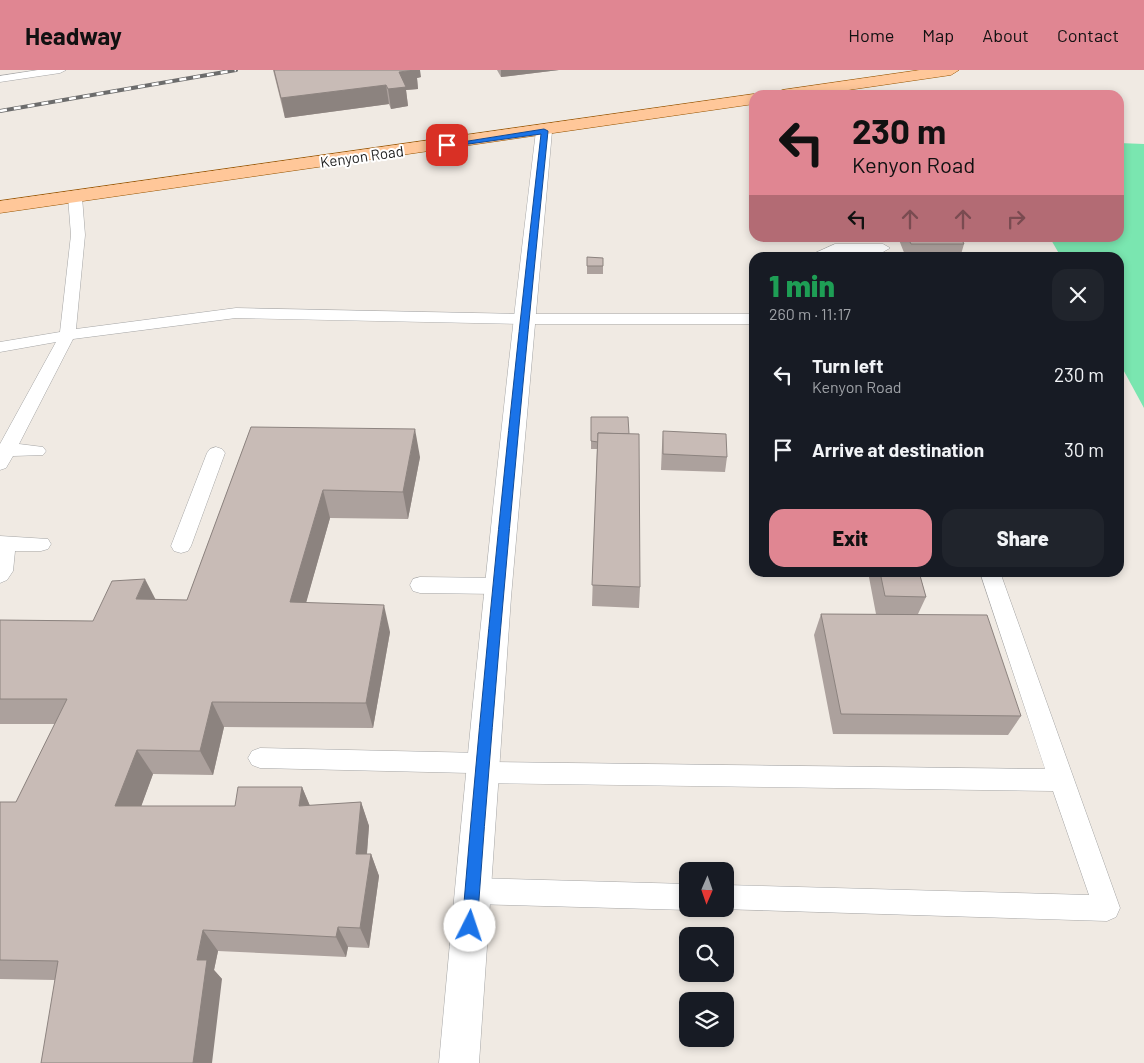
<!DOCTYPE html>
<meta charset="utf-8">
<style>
body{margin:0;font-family:Barlow,sans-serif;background:#20242c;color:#f1f3f6;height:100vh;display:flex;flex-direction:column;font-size:19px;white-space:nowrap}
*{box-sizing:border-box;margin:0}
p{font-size:16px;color:#9ea1a6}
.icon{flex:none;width:28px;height:28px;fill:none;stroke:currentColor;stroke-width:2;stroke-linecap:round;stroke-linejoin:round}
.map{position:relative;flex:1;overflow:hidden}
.panel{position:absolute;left:749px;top:182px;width:375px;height:325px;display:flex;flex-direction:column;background:#171b24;border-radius:15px;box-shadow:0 2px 8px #0003}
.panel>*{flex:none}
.top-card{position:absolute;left:749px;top:20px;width:375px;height:152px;border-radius:15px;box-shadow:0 2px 8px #0003;background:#e08692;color:#111;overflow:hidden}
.needle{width:32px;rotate:182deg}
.fabs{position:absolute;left:679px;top:792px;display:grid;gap:10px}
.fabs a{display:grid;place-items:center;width:55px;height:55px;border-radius:10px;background:#171b24;box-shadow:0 2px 8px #0003;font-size:25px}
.pin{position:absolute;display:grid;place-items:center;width:42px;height:42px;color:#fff;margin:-21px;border-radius:10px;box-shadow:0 2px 8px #0006}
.me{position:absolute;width:55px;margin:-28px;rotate:4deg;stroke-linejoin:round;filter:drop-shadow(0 0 4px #0008)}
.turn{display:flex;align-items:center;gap:18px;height:105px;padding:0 20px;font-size:22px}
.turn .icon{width:65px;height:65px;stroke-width:2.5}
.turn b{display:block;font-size:35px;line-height:42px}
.lanes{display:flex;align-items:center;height:48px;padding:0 20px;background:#0003;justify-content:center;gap:25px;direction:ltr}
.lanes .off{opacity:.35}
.round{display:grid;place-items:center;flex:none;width:52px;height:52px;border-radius:15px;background:#20242c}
.overview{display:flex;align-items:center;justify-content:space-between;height:85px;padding:0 20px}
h1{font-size:30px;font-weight:800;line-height:38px;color:#1e9e55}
.action{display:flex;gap:10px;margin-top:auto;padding:10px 20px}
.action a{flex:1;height:58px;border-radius:15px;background:#e08692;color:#111;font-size:20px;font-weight:800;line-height:58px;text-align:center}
.action a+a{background:#20242c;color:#f1f3f6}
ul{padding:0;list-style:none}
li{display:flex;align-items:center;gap:15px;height:75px;padding:0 20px}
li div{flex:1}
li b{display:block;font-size:19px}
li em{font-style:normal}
header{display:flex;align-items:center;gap:30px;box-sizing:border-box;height:70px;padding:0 25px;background:#e08692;color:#111}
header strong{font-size:24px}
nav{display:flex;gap:28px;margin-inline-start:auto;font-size:18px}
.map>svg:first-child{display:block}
.pitch{fill:#7ae6b0}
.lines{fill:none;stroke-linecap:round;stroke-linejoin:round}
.service-casing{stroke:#a5a5a5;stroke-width:1}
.minor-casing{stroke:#a5a5a5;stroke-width:1}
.primary-casing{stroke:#985400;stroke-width:1}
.service{fill:#fff;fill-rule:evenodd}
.minor{fill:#fff;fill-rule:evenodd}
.primary{fill:#ffc799;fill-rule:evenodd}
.rail-casing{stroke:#6c6c6c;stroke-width:4}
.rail{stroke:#fff;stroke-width:2.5;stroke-dasharray:7;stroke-linecap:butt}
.wall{fill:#aca19d}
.shaded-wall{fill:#8c837f}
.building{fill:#c8bbb6;stroke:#8c837f}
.route{fill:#1a73e8;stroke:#114b97}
.labels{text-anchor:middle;stroke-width:4;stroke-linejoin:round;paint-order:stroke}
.far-street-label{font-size:15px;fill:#1e1e1e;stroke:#fff}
</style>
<header>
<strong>Headway</strong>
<nav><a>Home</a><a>Map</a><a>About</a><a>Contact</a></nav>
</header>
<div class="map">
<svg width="1144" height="993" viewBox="0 0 1144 993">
<rect width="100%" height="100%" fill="#f0eae3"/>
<!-- pitch -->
<path class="pitch" d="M1119 73 1144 74V338L1119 292V188L1061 187 1050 168H1119Z"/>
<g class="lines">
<defs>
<g id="service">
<path d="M38 0H66L60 3 0 12V6Z"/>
<path d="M75 123 82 127 85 165 76 259 236 238 523 244H754V254H523L236 248 73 269 19 374 43 377 46 381 43 385 13 386 6 398 0 400V374L56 272 0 282V272L60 262 71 165 68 127Z"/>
<path d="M835 174H883L890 178 883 182H837L825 188H804Z"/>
<path d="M216 377 222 379 225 383 191 476 188 481 181 483 174 481 171 476 207 383 210 379Z"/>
<path d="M0 466 48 469 51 474 48 479 41 481H15L13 501 7 510 0 513Z"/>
<path d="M980 502H1000L1120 838 1116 847 1107 851 720 839H725V815L1089 825 1053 721 481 713 473 709 470 703 260 698 252 695 248 688 252 681 260 678 482 683 490 686 493 692 1045 699Z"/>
<path d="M420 507 499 508 506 510 509 516 506 522 499 524 420 523 413 521 410 515 413 509Z"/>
<path d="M472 808 688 814V839H690L688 840 472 834 463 830 459 821 463 812Z"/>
</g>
<path id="minor" d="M544 56 550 57 552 61 511 527 479 993H439C467 682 498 371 536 61L538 57Z"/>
<g id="primary">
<path d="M920 0H959L951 5 814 25H774L782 20Z"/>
<path d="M754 24 757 25H754V34L0 143V131Z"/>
</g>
</defs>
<!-- service casing -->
<use href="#service" class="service-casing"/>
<!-- minor casing -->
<use href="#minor" class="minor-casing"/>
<!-- primary casing -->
<use href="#primary" class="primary-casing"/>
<!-- service -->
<use href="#service" class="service"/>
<!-- minor -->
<use href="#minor" class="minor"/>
<!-- primary -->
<use href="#primary" class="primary"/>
<defs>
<path id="rail" d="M0 41 236 0"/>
</defs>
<!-- rail casing -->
<use href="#rail" class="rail-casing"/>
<!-- rail -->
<use href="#rail" class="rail"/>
</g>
<!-- wall -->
<g class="wall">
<path d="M273 0 421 7 417 8 418 19 406 20 408 36 391 39 389 34 285 48Z"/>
<path d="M497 0H559L501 7Z"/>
<path d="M900 168H961L964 174 960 188H904L905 185 899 170Z"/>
<path d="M587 187 603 188V204H587Z"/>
<path d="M591 347 629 364 640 517 639 538 592 536 597 379H591Z"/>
<path d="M251 357 420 387 408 449 330 448 306 532 390 562 373 658 224 657 213 705 153 704 141 736H235L302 717 310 736 361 732 369 756 367 784H371L379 806 369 878 348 877 346 887 218 881 214 900 222 909 55 910 0 909V732H16L55 654H0V550L93 551 156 530H187Z"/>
<path d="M663 361 727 387 725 402 661 400 662 376Z"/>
<path d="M868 502H919L926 527 918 544 1021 646 1008 665 833 664 814 565 821 544H876Z"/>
</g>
<!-- shaded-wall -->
<g class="shaded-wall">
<path d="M413 0H420L421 7 417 8 418 19 406 20 408 36 391 39 388 19 399 2Z"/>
<path d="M501 0H559L501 7Z"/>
<path d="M386 15 389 34 285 48 281 28Z"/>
<path d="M415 359 420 387 408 449 403 422Z"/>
<path d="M323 420 330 448 299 558 290 532Z"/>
<path d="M145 509 159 536 136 529Z"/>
<path d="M384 535 390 562 373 658 366 633Z"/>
<path d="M212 632 224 657 213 705 200 681Z"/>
<path d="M137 680 153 704 133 759 115 736Z"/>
<path d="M302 717 312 741 299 736Z"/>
<path d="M361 732 369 756 365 806 356 784Z"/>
<path d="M371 784 379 806 369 878 360 858Z"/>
<path d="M338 857 348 877 346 887 336 867Z"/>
<path d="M203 860 218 881 214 900 222 909 212 993H193L197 890Z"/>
</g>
<!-- building -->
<g class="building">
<path d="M274 0H415L399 2 406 17 388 19 386 15 281 28Z"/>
<path d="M908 168H961L964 174H911Z"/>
<path d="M905 185H945V188H906Z"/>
<path d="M587 187 603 188V196H587Z"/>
<path d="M591 347H628L629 364 598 363V372L591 371Z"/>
<path d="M251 357 415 359 403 422 323 420 290 532 384 535 366 633 212 632 200 681 137 680 115 736H235L238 717H302L299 736 361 732 356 784H371L360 858 338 857 336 867 203 860 197 890H207L193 993H41L58 891 0 890V732H16L67 629H0V550L93 551 112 511 145 509 136 529 187 530Z"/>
<path d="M663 361 726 364 727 387 663 384Z"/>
<path d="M598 363 639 364 640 517 592 515Z"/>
<path d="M880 502H919L926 527 885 526Z"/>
<path d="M821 544 987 545 1021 646 841 644Z"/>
</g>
<!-- route -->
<path class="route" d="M544 59 548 61C521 326 496 591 477 856L475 862 470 864 464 862 462 856C484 592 511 327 541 64L447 77 443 75Z"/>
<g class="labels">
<!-- far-street labels -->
<g class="far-street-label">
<text transform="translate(362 87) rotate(-8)" y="5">Kenyon Road</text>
</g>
</g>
</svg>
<div class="fabs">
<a><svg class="needle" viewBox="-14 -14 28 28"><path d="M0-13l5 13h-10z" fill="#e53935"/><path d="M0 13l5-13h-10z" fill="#9ea1a6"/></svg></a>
<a><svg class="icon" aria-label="search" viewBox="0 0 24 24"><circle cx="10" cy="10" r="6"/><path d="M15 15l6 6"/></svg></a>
<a><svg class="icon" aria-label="layers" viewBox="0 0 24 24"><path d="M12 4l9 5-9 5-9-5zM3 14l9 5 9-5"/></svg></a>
</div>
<div class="pin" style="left:447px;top:75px;background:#d93025"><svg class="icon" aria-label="arrive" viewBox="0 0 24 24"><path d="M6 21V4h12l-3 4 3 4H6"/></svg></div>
<svg class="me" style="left:470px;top:856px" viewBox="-20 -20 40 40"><circle r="19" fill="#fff"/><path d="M0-13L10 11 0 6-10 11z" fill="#1a73e8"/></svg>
<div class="top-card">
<div class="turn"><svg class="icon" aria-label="left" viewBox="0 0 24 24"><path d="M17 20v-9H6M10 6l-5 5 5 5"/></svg><div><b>230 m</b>Kenyon Road</div></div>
<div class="lanes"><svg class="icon" aria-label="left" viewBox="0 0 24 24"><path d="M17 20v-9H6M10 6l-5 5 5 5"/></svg><svg class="icon off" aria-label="ahead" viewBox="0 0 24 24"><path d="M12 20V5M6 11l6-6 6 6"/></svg><svg class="icon off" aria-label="ahead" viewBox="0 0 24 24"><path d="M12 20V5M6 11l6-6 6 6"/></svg><svg class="icon off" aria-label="right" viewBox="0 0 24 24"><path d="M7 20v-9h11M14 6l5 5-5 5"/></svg></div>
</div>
<section class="panel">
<div class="overview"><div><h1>1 min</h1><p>260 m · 11:17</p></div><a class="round"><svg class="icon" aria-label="close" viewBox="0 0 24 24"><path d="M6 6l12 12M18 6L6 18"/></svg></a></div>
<ul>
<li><svg class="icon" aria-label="left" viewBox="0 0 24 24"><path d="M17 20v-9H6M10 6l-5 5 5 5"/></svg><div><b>Turn left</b><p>Kenyon Road</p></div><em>230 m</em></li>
<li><svg class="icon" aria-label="arrive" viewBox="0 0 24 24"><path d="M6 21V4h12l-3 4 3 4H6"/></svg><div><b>Arrive at destination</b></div><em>30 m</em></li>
</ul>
<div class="action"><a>Exit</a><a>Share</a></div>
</section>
</div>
